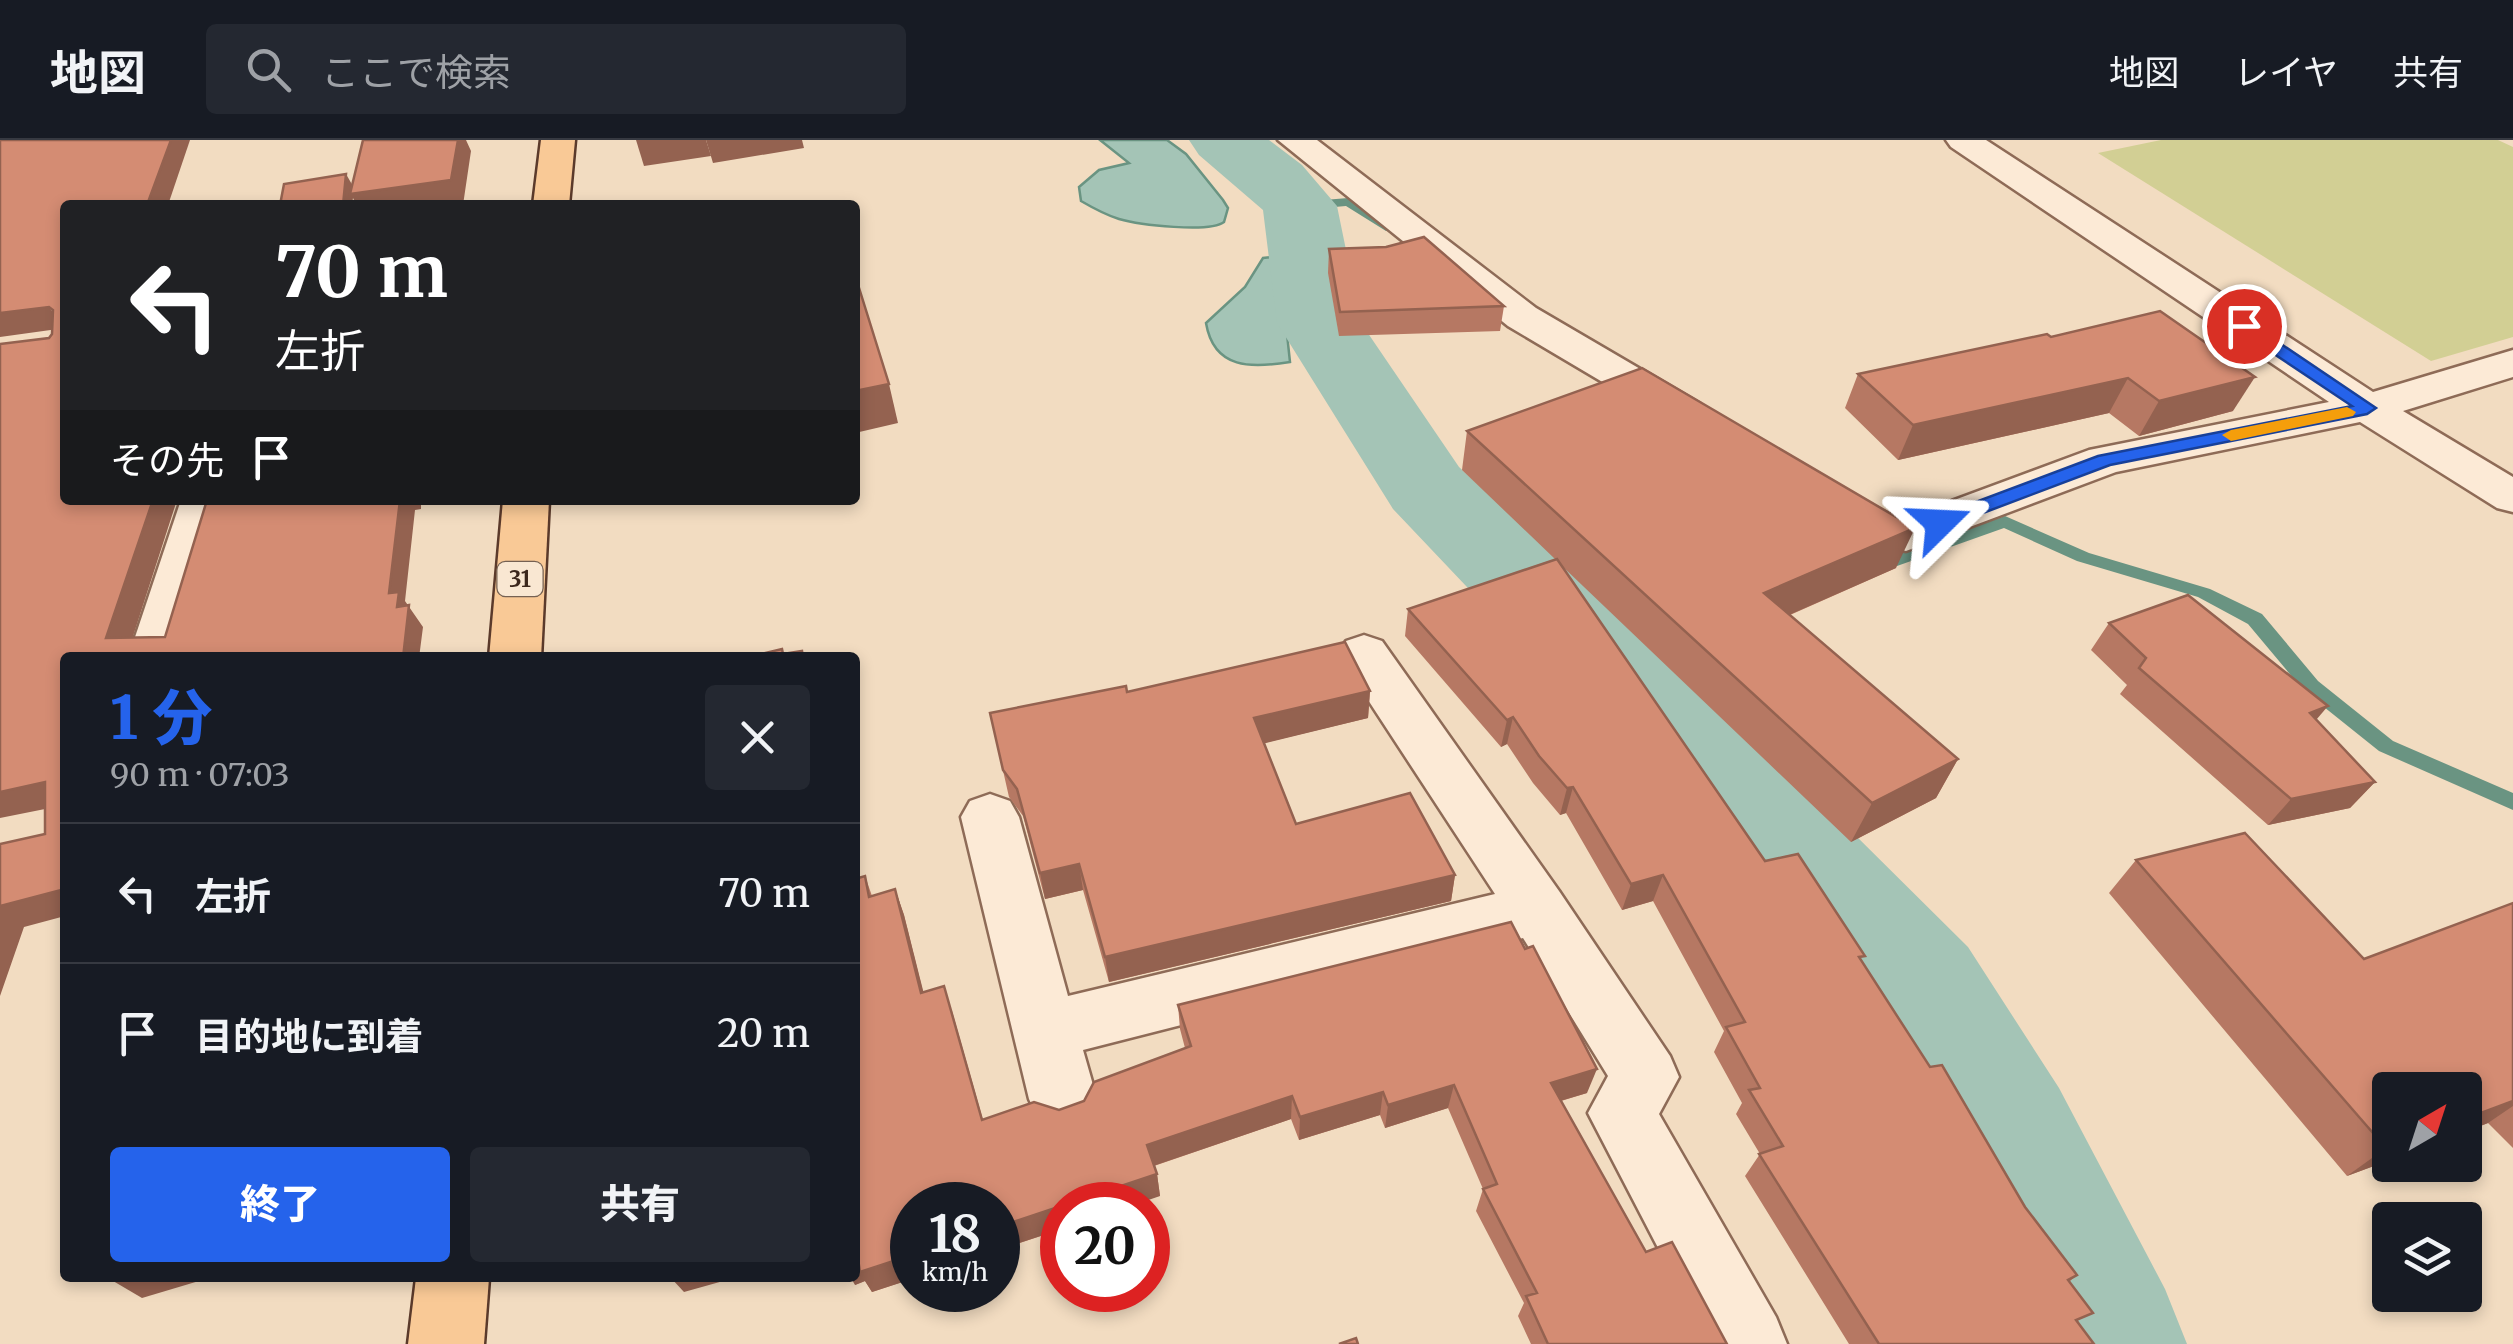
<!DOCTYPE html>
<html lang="ja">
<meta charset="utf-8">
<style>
body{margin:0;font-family:Merriweather,"Noto Sans JP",serif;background:#242831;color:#f1f3f6;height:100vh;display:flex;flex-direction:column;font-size:38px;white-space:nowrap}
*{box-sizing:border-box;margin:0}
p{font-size:32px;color:#9ea1a6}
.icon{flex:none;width:55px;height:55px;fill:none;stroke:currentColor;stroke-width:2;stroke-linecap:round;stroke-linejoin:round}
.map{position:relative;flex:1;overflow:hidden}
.details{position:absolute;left:60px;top:512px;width:800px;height:630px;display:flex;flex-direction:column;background:#171b24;border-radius:10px;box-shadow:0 5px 15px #0003}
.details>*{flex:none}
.hud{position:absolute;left:60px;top:60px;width:800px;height:305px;border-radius:10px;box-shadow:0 5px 15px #0003;background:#202124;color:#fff;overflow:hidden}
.needle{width:65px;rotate:39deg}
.fabs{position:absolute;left:2372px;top:932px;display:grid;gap:20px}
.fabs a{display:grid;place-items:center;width:110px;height:110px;border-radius:10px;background:#171b24;box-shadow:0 5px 15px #0003;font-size:50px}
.speed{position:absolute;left:890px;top:1042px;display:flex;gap:20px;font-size:50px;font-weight:700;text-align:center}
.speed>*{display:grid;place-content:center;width:130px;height:130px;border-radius:50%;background:#171b24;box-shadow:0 5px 15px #0003;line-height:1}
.speed small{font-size:25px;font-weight:400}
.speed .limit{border:15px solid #d22;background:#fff;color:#111}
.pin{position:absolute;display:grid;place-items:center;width:85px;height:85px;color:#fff;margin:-42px;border:5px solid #fff;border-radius:50%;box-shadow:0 2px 10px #0007}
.me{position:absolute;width:110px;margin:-55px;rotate:69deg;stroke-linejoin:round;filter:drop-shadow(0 0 8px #0008)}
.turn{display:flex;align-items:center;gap:35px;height:210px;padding:0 50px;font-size:45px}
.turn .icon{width:130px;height:130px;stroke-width:2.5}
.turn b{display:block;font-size:70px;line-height:85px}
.then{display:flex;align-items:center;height:95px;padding:0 50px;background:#0003;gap:20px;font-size:38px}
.round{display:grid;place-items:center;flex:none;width:105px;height:105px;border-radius:10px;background:#242831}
.overview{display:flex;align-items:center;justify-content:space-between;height:170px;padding:0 50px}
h1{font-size:60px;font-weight:800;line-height:75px;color:#2563eb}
.primary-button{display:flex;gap:20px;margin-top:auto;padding:20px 50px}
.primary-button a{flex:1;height:115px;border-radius:10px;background:#2563eb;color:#fff;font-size:40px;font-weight:800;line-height:115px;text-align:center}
.primary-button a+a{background:#242831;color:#f1f3f6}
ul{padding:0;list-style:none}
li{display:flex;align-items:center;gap:30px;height:140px;padding:0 50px;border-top:2px solid #363941}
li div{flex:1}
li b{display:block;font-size:38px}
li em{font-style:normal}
header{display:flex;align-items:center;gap:60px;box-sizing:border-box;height:140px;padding:0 50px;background:#171b24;border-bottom:2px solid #363941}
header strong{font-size:48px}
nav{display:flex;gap:55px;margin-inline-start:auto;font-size:35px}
.search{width:700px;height:90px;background:#242831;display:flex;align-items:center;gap:25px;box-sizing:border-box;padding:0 35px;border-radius:10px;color:#9ea1a6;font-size:38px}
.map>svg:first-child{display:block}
.green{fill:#d2cf94}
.water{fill:#a4c4b6;stroke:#6a9482;stroke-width:2.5}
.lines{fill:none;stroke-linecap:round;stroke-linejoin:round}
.stream{fill:#6a9482;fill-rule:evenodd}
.river{fill:#a4c4b6;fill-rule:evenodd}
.minor-casing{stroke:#8e6b57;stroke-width:5}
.major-casing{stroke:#5b3a2b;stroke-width:5}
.minor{fill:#fcead6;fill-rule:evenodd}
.major{fill:#f9c996;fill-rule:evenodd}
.wall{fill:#b67863}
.shaded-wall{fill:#946250}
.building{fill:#d48c73;stroke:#946250;stroke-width:2.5}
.route{fill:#2563eb;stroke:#184099;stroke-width:2.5}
.slow{fill:#f59e0b}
.labels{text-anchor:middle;stroke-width:8;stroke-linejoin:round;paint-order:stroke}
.shield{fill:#f9e7d2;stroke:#756153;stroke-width:2.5}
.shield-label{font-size:22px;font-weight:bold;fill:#3c271c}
</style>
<header>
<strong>地図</strong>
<div class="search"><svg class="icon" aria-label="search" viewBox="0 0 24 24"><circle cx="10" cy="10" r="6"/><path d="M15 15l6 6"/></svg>ここで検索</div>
<nav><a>地図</a><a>レイヤ</a><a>共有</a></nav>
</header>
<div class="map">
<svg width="2513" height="1204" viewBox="0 0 2513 1204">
<rect width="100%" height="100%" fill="#f2dcc1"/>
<!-- green -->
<path class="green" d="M2161 0H2498L2513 7V197L2431 221 2098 13Z"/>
<!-- water -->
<g class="water">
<path d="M1100 0H1167L1186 14 1223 60 1228 68 1224 82C1210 93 1139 85 1119 79 1106 75 1093 68 1081 61L1079 47 1099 30 1129 23Z"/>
<path d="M1272 117 1279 119 1290 222C1252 228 1214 230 1206 183L1245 147 1263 118Z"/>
</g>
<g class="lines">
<!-- stream -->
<g class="stream">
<path d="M1348 58 1396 85 1398 88 1386 91 1346 66 1300 70 1293 66 1300 62Z"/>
<path d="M2005 376 2089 413 2210 449 2262 474 2318 541 2393 601 2513 653V670L2379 611 2304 551 2248 484 2198 457 2077 421 2004 388 1897 426 1869 409 1878 403 1899 413Z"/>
</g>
<!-- river -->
<path class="river" d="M1189 0H1269L1302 25 1337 66 1361 183 1459 327 1848 688 1968 807 2059 948 2165 1149 2187 1204H2031L1959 1042 1876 887 1762 758 1393 369 1277 183 1263 70 1199 15Z"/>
<defs>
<g id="minor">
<path d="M1278 0H1317L1536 168 1700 264 1707 273 1700 282 1685 286 1670 282 1508 186Z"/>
<path d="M1946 0H1986L2373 252 2513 210V237L2403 271 2513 337V372L2497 368 2360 282 2116 332 1906 411 1850 397 1826 382 1819 371 1826 360C1856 352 1875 372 1903 379L2089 310 2329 262 1951 7Z"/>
<path d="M181 360H227L180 518H128Z"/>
<path d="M1364 495 1382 501 1559 751 1670 916 1679 937 1659 974 1776 1177 1787 1204H1708L1588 973 1608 936 1523 798 1083 910 1097 959 1087 981 1063 990 1039 981 1029 959 961 677 970 661 990 654 1010 661 1019 677 1068 856 1495 754 1338 514 1346 501Z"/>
</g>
<g id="major">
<path d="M541 0H575L569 65H533Z"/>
<path d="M503 360H549L541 518H489Z"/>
<path d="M416 1138H489L484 1204H408Z"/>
</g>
</defs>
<!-- minor casing -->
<use href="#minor" class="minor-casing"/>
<!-- major casing -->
<use href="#major" class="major-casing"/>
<!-- minor -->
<use href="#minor" class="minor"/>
<!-- major -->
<use href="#major" class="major"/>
</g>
<!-- wall -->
<g class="wall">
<path d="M1386 107 1504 166 1500 191 1339 196 1328 133 1329 109Z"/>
<path d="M2051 197 2233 271 2139 296 2109 273 1898 320 1845 268 1858 234Z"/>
<path d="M1467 291 1896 428 1790 475 1958 619 1936 658 1851 702 1561 425 1765 721 1862 821 1930 927 2025 1067 2077 1135 2069 1142 2079 1184 2094 1204H1849L1745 1036 1760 1014 1736 974 1742 963 1714 912 1724 891 1653 761 1622 770 1566 673 1560 675 1533 643 1507 604 1501 607 1405 496 1408 469 1555 419 1462 330Z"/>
<path d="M2109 483 2316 579 2375 642 2350 668 2268 685 2120 554 2127 545 2091 510Z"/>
<path d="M1370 551 1368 578 1264 603 1296 684 1455 735 1451 761 1109 842 1083 750 1045 759 1023 676 1009 657 990 573 1127 552Z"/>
<path d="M2136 720 2364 819 2513 763V1008L2488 983 2465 992V950H2390V1020L2347 1036 2109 753Z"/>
<path d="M865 736 872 756 895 749 904 775 923 852 952 871 983 980 1059 970 1084 961 1185 908 1180 889 1178 865 1587 953 1561 961 1646 1112 1727 1204H1531L1518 1176 1524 1163 1476 1071 1483 1049 1448 968 1385 988 1380 975 1299 1000 1291 979 1154 1026 1157 1034 1160 1056 1062 1065V1089L872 1152 865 1141 855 1145Z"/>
</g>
<!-- shaded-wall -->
<g class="shaded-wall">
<path d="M171 0H190L168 65H147Z"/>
<path d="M458 0H466L471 11 463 65H356L353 58 352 65H343L346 34 354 48Z"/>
<path d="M636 0H706L711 16 644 26Z"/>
<path d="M706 0H802L804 8 713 23Z"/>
<path d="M49 167 65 188 0 197V173Z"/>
<path d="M2255 237 2233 271 2139 296 2159 261Z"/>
<path d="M2128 238 2109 273 1898 320 1913 285Z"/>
<path d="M889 244 898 283 855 293V251Z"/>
<path d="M153 360H177L126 518 106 498Z"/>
<path d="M400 360H423H421V369L415 370 405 461 423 487 419 518H403L389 453Z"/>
<path d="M1915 388 1896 428 1750 492 1764 453Z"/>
<path d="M1370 551 1368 578 1254 606V578Z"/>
<path d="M2328 566 2305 593 2310 573Z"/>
<path d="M1513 577 1507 604 1501 607 1507 580Z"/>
<path d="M1958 619 1936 658 1851 702 1872 663Z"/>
<path d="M45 642 65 665 0 678V652Z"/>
<path d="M2375 642 2350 668 2268 685 2291 659Z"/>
<path d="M1573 647 1566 673 1560 675 1567 648Z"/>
<path d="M1079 724 1083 750 1045 759 1040 733Z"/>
<path d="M1455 735 1451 761 1109 842 1105 817Z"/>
<path d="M1663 735 1653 761 1622 770 1631 744Z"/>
<path d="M65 749V776L24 787 0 856V766Z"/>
<path d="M895 749 904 775 930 878 921 853Z"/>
<path d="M1597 929 1587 953 1543 966 1551 943Z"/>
<path d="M1454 945 1448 968 1385 988 1388 965Z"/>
<path d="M1383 952 1380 975 1299 1000 1300 977Z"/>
<path d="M1292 956 1291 979 1150 1027 1147 1005Z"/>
<path d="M2513 961V966L2488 983 2465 992V979Z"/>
<path d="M2390 1006V1020L2347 1036 2386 1008Z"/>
<path d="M1157 1034 1160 1056 1134 1065H1064Z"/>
<path d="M1062 1066V1089L998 1110V1087Z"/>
<path d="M912 1115V1139L872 1152 865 1141 855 1145 851 1138H855V1120Z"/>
<path d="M108 1138H209L142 1158Z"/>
<path d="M671 1138H734L684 1152Z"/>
</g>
<!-- building -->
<g class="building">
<path d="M0 0H171L147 65H65V360H153L106 498 165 497 207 360H400L389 453 399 452 397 467 409 465 403 518H65V749L0 766V704L45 694V642L0 652V204L49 198 52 194 53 170 49 167 0 173Z"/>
<path d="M363 0H458L451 40 350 54Z"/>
<path d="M346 34 343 65H280L284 44Z"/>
<path d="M1424 97 1504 166 1340 172 1329 109 1386 107Z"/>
<path d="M855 135 889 244 855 251Z"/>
<path d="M2160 171 2255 237 2159 261 2128 238 1913 285 1858 234 2047 194 2051 197Z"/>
<path d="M1642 228 1915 388 1764 453 1958 619 1872 663 1467 291Z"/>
<path d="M1557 419 1765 721 1798 714 1865 816 1859 817 1930 927 1942 925 2025 1067 2077 1135 2068 1140 2093 1173 2076 1180 2094 1204H1879L1759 1014 1783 1006 1749 950 1760 948 1726 887 1745 882 1663 735 1631 744 1573 647 1567 648 1539 616 1513 577 1507 580 1408 469Z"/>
<path d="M2188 455 2328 566 2310 573 2375 642 2291 659 2139 528 2146 518 2109 483Z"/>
<path d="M1345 502 1370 551 1254 578 1296 684 1410 653 1455 735 1105 817 1079 724 1040 733 1017 649 1003 630 990 573 1126 546 1127 552Z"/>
<path d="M782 509 783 514 802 511 803 518H744Z"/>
<path d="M2245 693 2364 819 2513 763V961L2465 979V950H2390V1006L2386 1008 2136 720Z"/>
<path d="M865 736 869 757 895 749 921 853 944 846 982 980 1034 962 1059 970 1084 961 1094 942 1191 906 1178 865 1511 782 1525 809 1533 806 1597 929 1551 943 1646 1112 1672 1102 1727 1204H1548L1526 1156 1537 1153 1483 1049 1497 1044 1454 945 1388 965 1383 952 1300 977 1292 956 1147 1005 1157 1034 998 1087V1065H912V1115L860 1132 858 1119 855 1120V739Z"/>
<path d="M1356 1198 1358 1204H1339Z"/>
</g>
<!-- route -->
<path class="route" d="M2238 183H2250L2376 268 2367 274 2110 325 1946 387H1933V378L2098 316 2352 266 2238 190Z"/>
<!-- slow -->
<path class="slow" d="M2347 267 2356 272 2353 276 2231 301 2222 295 2231 290Z"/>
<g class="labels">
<!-- shield labels -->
<rect class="shield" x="497.5" y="422" width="45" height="34" rx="8"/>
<g class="shield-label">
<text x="520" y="447">31</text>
</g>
</g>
</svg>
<div class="fabs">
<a><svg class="needle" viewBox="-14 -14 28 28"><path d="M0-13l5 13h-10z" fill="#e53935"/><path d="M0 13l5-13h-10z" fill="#9ea1a6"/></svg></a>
<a><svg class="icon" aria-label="layers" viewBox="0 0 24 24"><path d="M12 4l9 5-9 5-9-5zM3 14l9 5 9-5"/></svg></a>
</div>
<div class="speed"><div>18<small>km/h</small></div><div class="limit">20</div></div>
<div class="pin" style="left:2244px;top:186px;background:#d93025"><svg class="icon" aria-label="arrive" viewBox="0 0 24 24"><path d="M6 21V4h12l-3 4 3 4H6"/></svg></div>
<svg class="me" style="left:1940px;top:383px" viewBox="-20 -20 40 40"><path d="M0-17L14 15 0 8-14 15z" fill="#2563eb" stroke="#fff" stroke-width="4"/></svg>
<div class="hud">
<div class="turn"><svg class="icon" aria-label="left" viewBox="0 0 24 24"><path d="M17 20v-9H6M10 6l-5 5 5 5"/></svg><div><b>70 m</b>左折</div></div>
<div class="then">その先<svg class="icon" aria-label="arrive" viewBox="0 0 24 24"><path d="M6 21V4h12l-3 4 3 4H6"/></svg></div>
</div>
<section class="details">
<div class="overview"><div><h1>1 分</h1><p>90 m · 07:03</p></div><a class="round"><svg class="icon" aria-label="close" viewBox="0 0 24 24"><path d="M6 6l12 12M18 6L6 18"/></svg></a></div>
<ul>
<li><svg class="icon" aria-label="left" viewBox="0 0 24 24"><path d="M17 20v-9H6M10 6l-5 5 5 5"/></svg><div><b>左折</b></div><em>70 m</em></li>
<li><svg class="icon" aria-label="arrive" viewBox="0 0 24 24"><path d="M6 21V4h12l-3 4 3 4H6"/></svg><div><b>目的地に到着</b></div><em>20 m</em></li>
</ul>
<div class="primary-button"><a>終了</a><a>共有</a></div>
</section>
</div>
